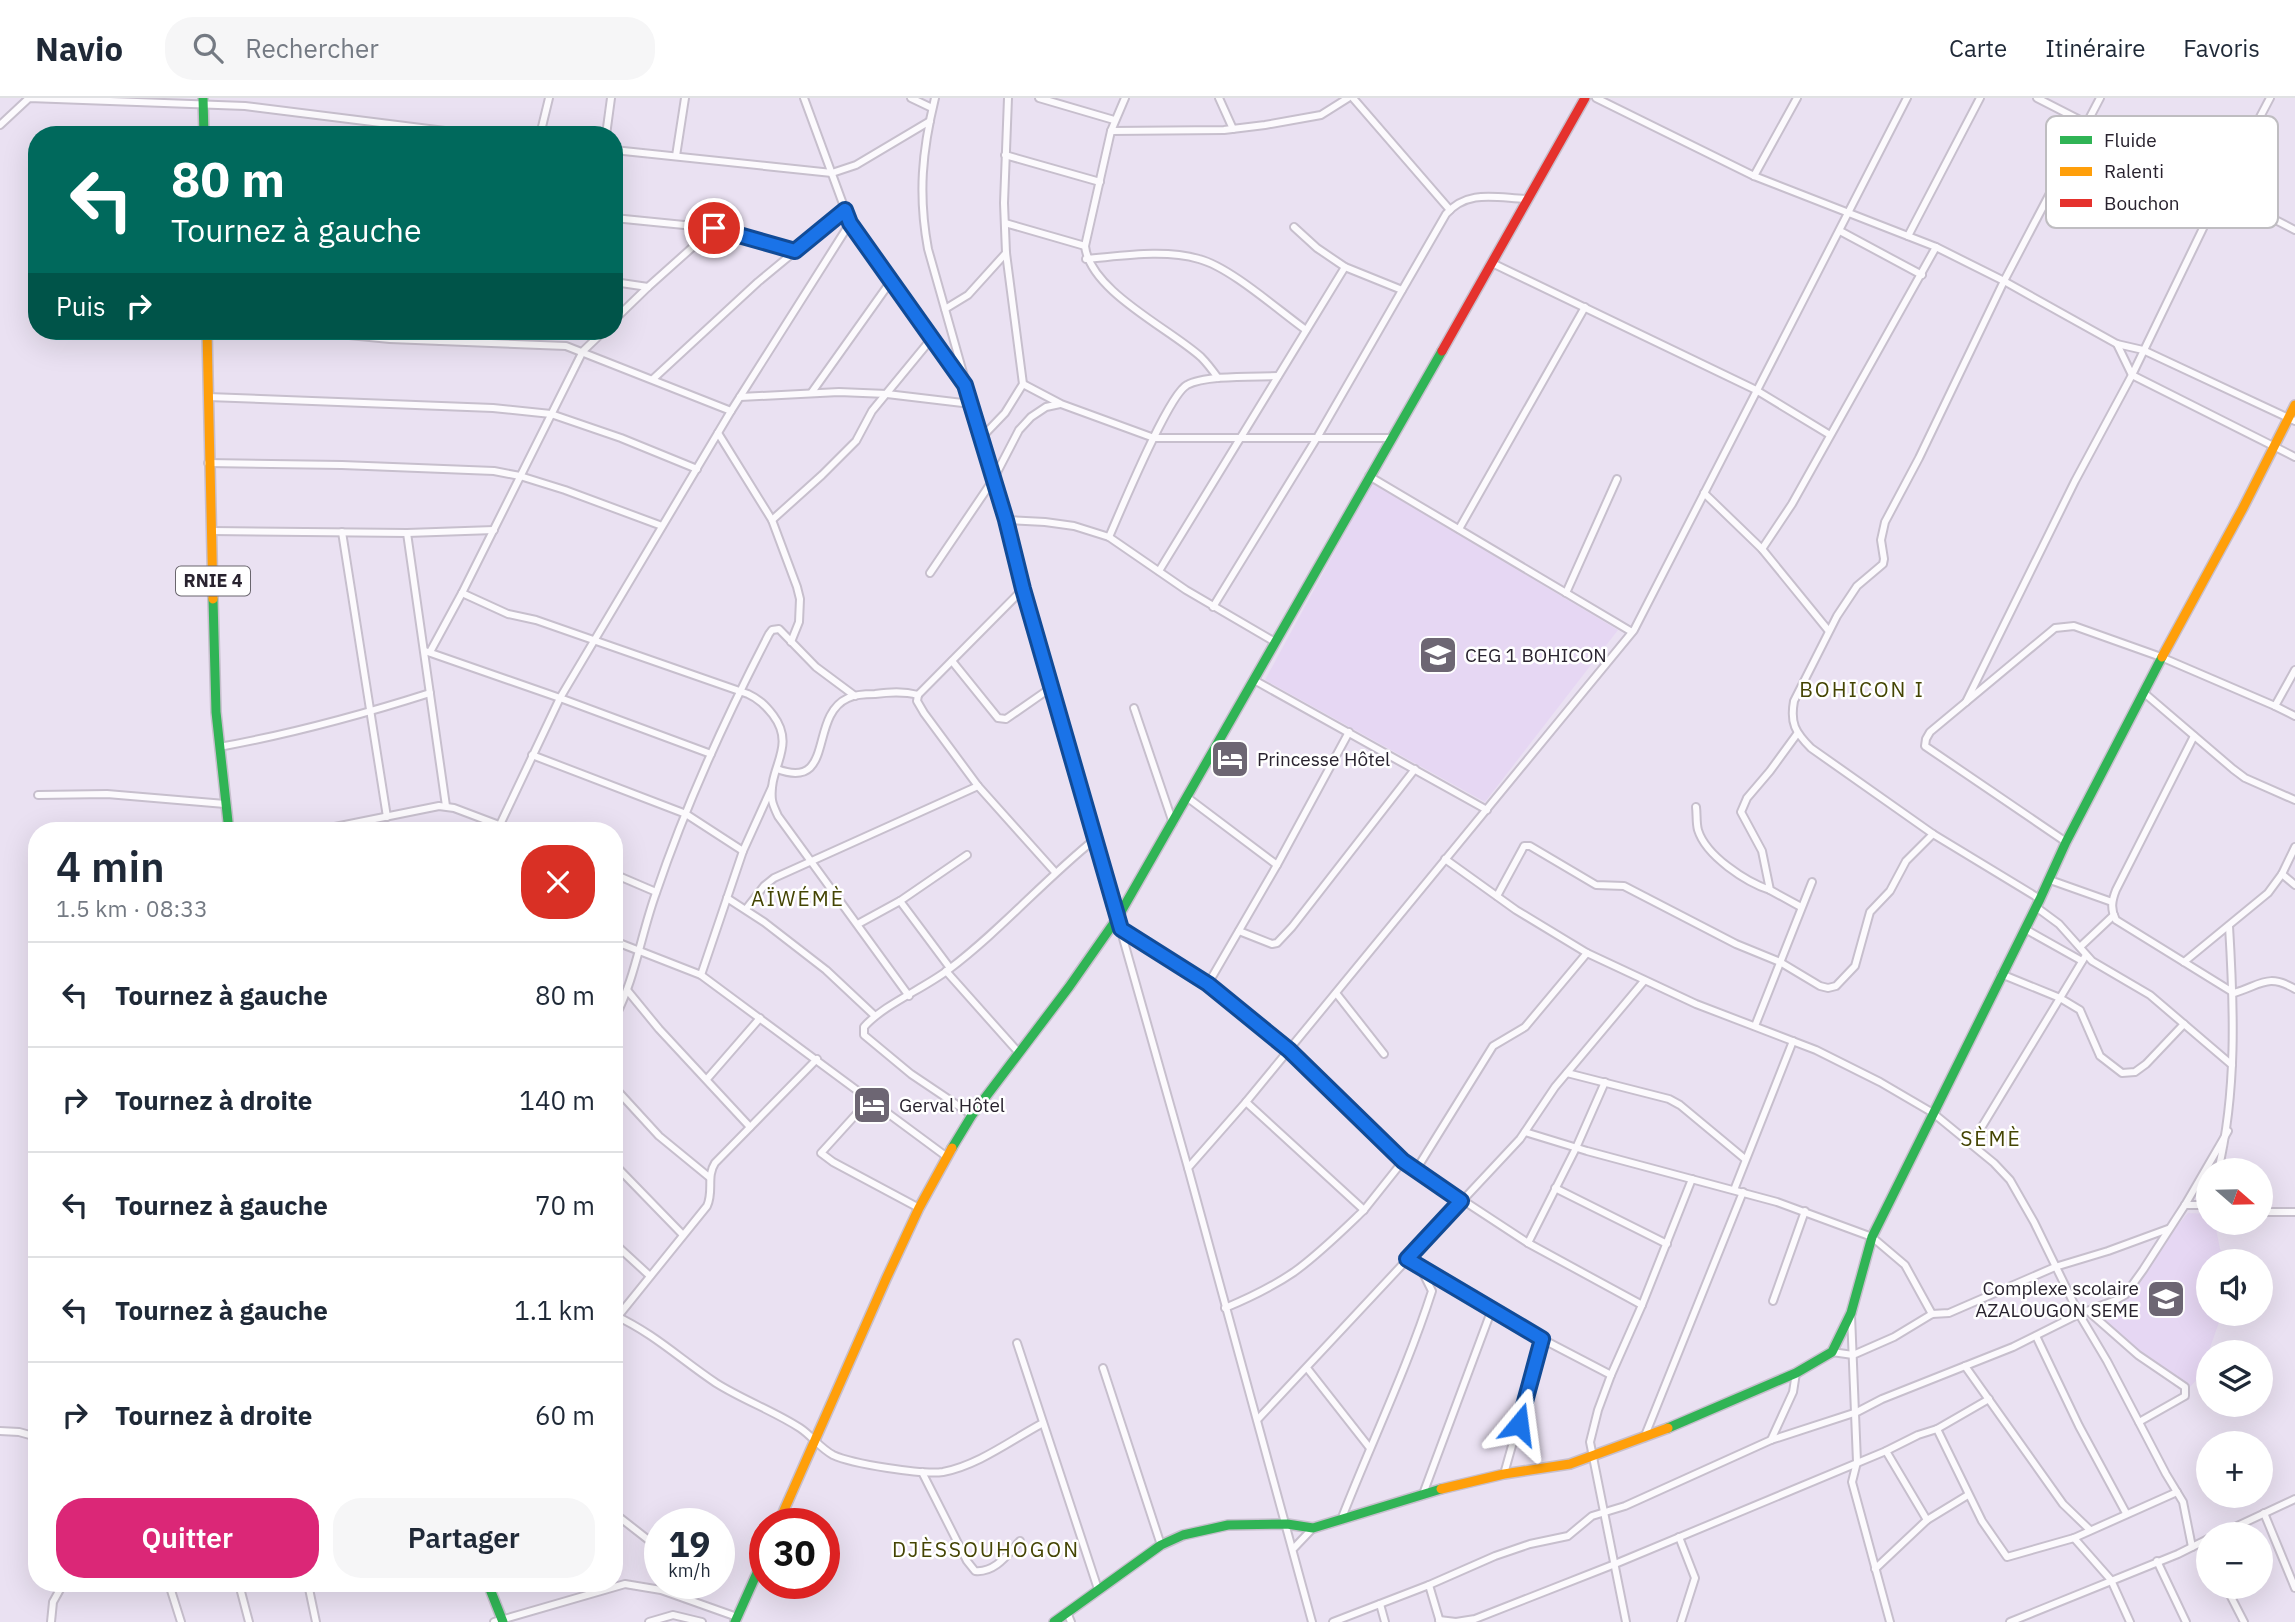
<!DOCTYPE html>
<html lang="fr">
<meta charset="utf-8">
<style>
body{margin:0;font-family:"IBM Plex Sans",sans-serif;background:#f6f6f7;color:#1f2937;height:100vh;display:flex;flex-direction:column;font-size:26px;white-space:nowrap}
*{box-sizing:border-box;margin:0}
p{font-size:23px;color:#747a83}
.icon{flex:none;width:38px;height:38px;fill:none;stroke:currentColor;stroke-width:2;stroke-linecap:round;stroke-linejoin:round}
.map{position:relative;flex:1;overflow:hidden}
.details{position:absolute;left:28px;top:724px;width:595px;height:770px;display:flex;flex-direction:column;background:#fff;border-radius:28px;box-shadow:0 7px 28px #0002}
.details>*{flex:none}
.banner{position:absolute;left:28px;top:28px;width:595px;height:214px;border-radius:28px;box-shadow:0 7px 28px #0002;background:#00695c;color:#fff;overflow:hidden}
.needle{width:46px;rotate:110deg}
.controls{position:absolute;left:2196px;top:1060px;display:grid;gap:14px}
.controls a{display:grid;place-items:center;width:77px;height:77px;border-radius:50%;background:#fff;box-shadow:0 7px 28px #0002;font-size:35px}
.speed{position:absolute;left:644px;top:1410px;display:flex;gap:14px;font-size:35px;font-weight:700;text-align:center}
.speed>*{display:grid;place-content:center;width:91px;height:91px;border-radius:50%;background:#fff;box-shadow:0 7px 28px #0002;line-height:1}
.speed small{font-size:18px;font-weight:400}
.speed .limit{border:10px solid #d22;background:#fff;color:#111}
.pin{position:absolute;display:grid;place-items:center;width:60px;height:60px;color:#fff;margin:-30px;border:4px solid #fff;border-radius:50%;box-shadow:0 2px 7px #0007}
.me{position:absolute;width:77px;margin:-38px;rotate:16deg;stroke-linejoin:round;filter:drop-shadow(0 0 5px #0008)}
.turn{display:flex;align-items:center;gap:24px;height:147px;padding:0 28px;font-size:32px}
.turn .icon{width:91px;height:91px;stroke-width:2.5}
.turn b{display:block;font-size:49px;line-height:60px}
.then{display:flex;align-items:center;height:66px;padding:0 28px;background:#0003;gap:14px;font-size:26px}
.round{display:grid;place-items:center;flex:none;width:74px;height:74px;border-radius:28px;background:#f6f6f7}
.head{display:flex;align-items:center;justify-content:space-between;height:119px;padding:0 28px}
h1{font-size:42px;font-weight:600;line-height:52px}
.cta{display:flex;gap:14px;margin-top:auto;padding:14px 28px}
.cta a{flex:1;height:80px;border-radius:28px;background:#db2777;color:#fff;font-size:28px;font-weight:600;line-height:80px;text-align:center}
.cta a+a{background:#f6f6f7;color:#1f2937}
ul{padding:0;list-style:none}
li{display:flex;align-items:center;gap:21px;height:105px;padding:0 28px;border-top:2px solid #e0e1e3}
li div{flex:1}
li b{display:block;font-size:26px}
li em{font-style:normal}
header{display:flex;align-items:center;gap:42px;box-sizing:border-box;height:98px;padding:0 35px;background:#fff;border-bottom:2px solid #e0e1e3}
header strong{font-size:33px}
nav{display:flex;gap:38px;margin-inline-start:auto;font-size:24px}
.search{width:490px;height:63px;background:#f6f6f7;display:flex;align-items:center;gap:18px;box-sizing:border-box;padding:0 24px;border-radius:28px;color:#747a83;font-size:26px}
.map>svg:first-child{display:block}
.built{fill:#e6d7f3}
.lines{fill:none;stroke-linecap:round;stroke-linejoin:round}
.street-casing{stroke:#c7bfcd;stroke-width:10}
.fast-casing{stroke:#c7bfcd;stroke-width:12}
.slow-casing{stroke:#c7bfcd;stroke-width:12}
.jam-casing{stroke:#c7bfcd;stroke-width:12}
.street{stroke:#fcfafd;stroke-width:6}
.fast{stroke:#30b455;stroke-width:9}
.slow{stroke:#ff9f0a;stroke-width:9}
.jam{stroke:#e5322d;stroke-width:9}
.route-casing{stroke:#114b97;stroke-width:18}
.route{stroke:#1a73e8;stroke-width:12}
.labels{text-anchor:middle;stroke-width:5;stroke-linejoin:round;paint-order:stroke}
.shield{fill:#fff;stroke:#69656d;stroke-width:2}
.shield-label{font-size:18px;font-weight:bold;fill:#29232f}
.poi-label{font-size:19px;fill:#29232f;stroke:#fff;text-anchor:start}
.neighbourhood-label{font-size:21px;letter-spacing:2px;fill:#444403;stroke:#fff}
.key{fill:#fff;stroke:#bfbdc1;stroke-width:2}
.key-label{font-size:19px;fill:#29232f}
</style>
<header>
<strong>Navio</strong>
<div class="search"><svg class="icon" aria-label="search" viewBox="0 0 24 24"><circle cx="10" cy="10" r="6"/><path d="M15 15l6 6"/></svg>Rechercher</div>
<nav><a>Carte</a><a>Itinéraire</a><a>Favoris</a></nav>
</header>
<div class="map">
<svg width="2295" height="1524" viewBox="0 0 2295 1524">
<rect width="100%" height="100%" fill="#eae1f2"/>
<!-- built -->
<g class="built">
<path d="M1372 385 1618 532 1485 704 1265 582Z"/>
<path d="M2188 1115 2208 1116V1125H2215L2220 1151 2233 1164H2208V1216H2222L2200 1278 2190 1289 2150 1264 2115 1237 2100 1220 2129 1195 2155 1155Z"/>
</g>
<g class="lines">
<defs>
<g id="street">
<path d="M804 0 850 125 963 283"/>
<path d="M911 0 932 10"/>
<path d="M935 0C922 53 918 97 928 151L1188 1070"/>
<path d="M1039 0 1114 22"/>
<path d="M1125 0 1111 33 1085 148C1090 193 1169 230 1201 259 1207 265 1213 273 1218 280"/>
<path d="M1219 0 1233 31"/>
<path d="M1353 0 1450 112"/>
<path d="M1596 0 1754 78 1936 149 2004 183 2117 246 2143 252 2295 323"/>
<path d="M2037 0 2295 132"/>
<path d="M0 27 29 0 245 8 477 37"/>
<path d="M1111 33 1224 32 1265 27 1321 17 1348 0"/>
<path d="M540 37 549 0"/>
<path d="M606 37 611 0"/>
<path d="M614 52 832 75 856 67 930 23"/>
<path d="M1005 57 1100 84"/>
<path d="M676 58 685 0"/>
<path d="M1754 78 1797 0"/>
<path d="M2098 114 2139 51"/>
<path d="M614 120 714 130 795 153"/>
<path d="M1005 125 1085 148"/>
<path d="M1294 129 1317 150 1345 169 1402 192"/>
<path d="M1840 133 1922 177"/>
<path d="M1908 138 1980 0"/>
<path d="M1086 161C1122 158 1164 151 1199 161 1230 169 1278 212 1306 232"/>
<path d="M1492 165 1756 292 1830 337"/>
<path d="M614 184 648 189"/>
<path d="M945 211 968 197 1006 155"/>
<path d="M614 222 648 189 714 130"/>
<path d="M308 233 390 241 566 248 731 313"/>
<path d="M440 243 444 233"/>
<path d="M2117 246 2132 277 2295 359"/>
<path d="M653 281 758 184 845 112"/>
<path d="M1023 286 1061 306 1154 340H1391"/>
<path d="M812 294 891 183"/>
<path d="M208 299 493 310 551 316 621 340 697 371"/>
<path d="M740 299 839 294 887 296 971 306"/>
<path d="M718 335 772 422 797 489 800 501 799 524 791 544"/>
<path d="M982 339 1005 315 1023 286 1006 155 1004 105 1008 0"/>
<path d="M208 365 342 367 494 373 520 378 565 392 662 428"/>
<path d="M1369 378 1632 534"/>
<path d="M1704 395 1762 451 1828 532"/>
<path d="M772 422 822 377 856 343 872 313 932 240"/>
<path d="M1006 422 1045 424 1074 428 1109 439 1186 492 1275 544"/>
<path d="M1459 431 1585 209"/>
<path d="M212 433 407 435 494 432"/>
<path d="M342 434 387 719"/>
<path d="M407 435 446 708"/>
<path d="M1109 439C1121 412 1168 297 1187 287 1205 277 1256 279 1278 278"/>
<path d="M1762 451 1792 406 1936 149"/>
<path d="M1159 473 1345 169"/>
<path d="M930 475 993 382 1019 332 1031 319 1046 309 1060 306"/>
<path d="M462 495 508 516 536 522 748 596C759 601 765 607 773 617 797 649 768 669 772 702 773 708 776 713 778 718L909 898"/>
<path d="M1566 495 1617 381"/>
<path d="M1213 509 1318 338 1446 116C1468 91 1496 100 1528 101"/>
<path d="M425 553 560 600 711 656"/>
<path d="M430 554 462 495 583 253 604 233"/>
<path d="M952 563 998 620 1006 621 1052 589"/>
<path d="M1254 582 1487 712"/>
<path d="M2143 594 2233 671 2245 680 2295 702"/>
<path d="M918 597 917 603 924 615 978 688 1055 774"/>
<path d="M918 597 1023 491"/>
<path d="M1966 604 2075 383 2132 277 2221 93 2270 0"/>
<path d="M2275 608 2295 618"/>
<path d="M1134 610 1173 725"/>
<path d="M1797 636 1770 673 1747 700 1741 714 1762 753 1770 792 1801 809"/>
<path d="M2194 638 2116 792C2112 802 2110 811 2116 822L2234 895C2261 887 2268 875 2295 891"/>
<path d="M219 649C291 636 361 617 430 595"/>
<path d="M532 657 686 716 743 753"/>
<path d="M777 671C836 693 808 618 848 600 856 596 867 596 875 596 890 594 903 593 918 597"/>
<path d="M38 697 107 696 225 706"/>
<path d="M1188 700 1277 767"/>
<path d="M1696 709C1697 716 1696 725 1698 732 1706 758 1746 784 1770 792"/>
<path d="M315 733 439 708 454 710 515 733"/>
<path d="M497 733 560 600 731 313 850 125"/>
<path d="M2066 744 1925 648 1926 641 1930 634 2055 530 2074 528 2161 559 2275 608 2295 572"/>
<path d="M1445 761 1516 812 1587 855 1696 906 1816 952 1880 984 1933 1015 1994 1065 2010 1082 2034 1124 2079 1216 2107 1263 2166 1376 2183 1404 2192 1449"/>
<path d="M614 776 656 794"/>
<path d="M2282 776 2295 787"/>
<path d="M2050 782 2112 804"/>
<path d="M1497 798 1522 752 1524 748H1530L1596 787 1624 788 1736 846 1780 864 1820 888 1828 890 1836 888 1855 868 1870 814 1890 793 1906 763 1933 736"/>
<path d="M727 800 764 824 826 872 875 918"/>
<path d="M2040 801 1933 736 1811 650C1795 634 1790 625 1794 603L1837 518 1857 488 1883 466 1884 461 1881 442 1885 424 1919 360 2004 183 2100 0"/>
<path d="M900 803 967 757"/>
<path d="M2036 809 2059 826 2092 863 2150 897 2232 967"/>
<path d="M746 811 764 788 774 780 978 688"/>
<path d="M858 826 900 803 950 870"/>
<path d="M1121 831 1208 886 1289 952 1403 1063 1528 1145 1642 1207"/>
<path d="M2025 831 2082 863"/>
<path d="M1239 833 1272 846 1277 845 1292 829 1415 671"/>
<path d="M614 843 701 877 947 1059"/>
<path d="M2080 849 2114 817"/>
<path d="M2086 857 2060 900 2080 912 2100 958 2122 975 2135 974 2146 966 2184 926"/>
<path d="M2184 864 2268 795 2282 776 2295 749"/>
<path d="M946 873 1019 955"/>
<path d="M701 877 743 753 772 689"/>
<path d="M1208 886 1277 767 1349 634"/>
<path d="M627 892 659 931 750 1029"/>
<path d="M1336 895 1384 956"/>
<path d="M614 921C635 882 641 836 656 795 686 706 726 619 769 536L772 532 779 531 816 569 855 598"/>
<path d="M1755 928 1812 784"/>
<path d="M1567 975 1669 1001 1680 1007 1745 1061"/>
<path d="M707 981 760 920"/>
<path d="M614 989 659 1038 709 1079"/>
<path d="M870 1001 821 1055 833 1064 919 1110"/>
<path d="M1246 1004 1364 1112 1403 1063"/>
<path d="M972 1017 911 976 864 937V929C883 907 923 891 948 872 1000 833 1044 782 1095 741"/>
<path d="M1525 1034 1587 1053 1777 1104 1872 1139 1905 1167 1932 1216"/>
<path d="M1972 1045 2060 900 2001 876"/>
<path d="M614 1066 683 1137"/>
<path d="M1416 1072 1493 948 1525 929 1587 855"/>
<path d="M2218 1073C2237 993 2234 910 2229 828"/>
<path d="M1555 1090 1667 1146"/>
<path d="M1734 1092 1793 943"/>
<path d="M2185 1107H2208"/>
<path d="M2261 1114H2295"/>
<path d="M614 1145 650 1178"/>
<path d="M1528 1145 1576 1050 1605 984"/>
<path d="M1407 1161 1542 1241 1611 1277"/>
<path d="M1773 1203 1805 1113"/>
<path d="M1225 1210C1249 1200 1272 1189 1294 1174 1319 1156 1341 1134 1364 1112"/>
<path d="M2088 1213 2138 1257 2185 1289V1298L2139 1324"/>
<path d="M614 1217C655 1236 680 1261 716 1285 743 1302 774 1313 800 1330 812 1338 820 1350 833 1357 852 1366 923 1377 943 1374 979 1367 1011 1342 1043 1325"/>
<path d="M1851 1217 1857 1364 1852 1384 1890 1524"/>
<path d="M615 1222 707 1108C714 1093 706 1079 715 1065L817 961"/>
<path d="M2036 1238 2079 1328 2126 1415"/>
<path d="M1017 1245 1098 1491"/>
<path d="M1832 1254 1853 1257 1894 1239 1932 1216 1949 1215 2055 1169 2108 1153 2168 1131"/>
<path d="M1965 1268 2063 1406 2090 1432"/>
<path d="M1103 1270 1161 1447"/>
<path d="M1307 1270 1369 1349"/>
<path d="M1258 1321 1520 1041 1555 989 1644 883"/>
<path d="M1937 1331 1982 1423 2007 1459 2074 1440 2177 1394"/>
<path d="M0 1333 19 1334 37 1339"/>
<path d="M1644 1340 1743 1094"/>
<path d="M1771 1342 1793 1294 1796 1275"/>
<path d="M1886 1353 1927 1422"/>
<path d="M922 1374 967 1463 975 1473C995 1475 1007 1457 1020 1443"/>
<path d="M1504 1376 1542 1241"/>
<path d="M1423 1396 1492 1211"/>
<path d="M614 1415 660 1451"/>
<path d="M2264 1415 2295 1490"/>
<path d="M1341 1422C1371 1345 1407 1271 1432 1193L1420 1169"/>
<path d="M2218 1437 2295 1401"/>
<path d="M1679 1439 1695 1480 1681 1524"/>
<path d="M2074 1440 2111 1482 2130 1524"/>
<path d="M1294 1450 1313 1430"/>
<path d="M2157 1463 2186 1524"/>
<path d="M1875 1471 1927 1422 1968 1397"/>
<path d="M169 1486 181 1524"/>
<path d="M239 1486 249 1524"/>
<path d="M308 1486 316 1524"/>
<path d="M1429 1487 1440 1524"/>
<path d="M2226 1489 2244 1524"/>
<path d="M1380 1506 1385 1524"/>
<path d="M1067 1514 1071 1524"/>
<path d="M1439 1522 1456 1524 1475 1521 1615 1466 1886 1353 1918 1337 1937 1331 1989 1301"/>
<path d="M51 1524 53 1504 63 1486"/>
<path d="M494 1524 625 1486 661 1492 737 1519"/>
<path d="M649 1524 673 1517 702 1524"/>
<path d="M1312 1524 1188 1070 1246 1004 1634 532 1907 0"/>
<path d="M1333 1524 1429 1487 1495 1458 1530 1446 1568 1438 1592 1418 1625 1408 1771 1342 1857 1314 1882 1301 2013 1249 2079 1216 2116 1202 2125 1197 2143 1172 2185 1107 2228 1033"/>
<path d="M1626 1524 1590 1344 1598 1312 1611 1277 1642 1207 1692 1081"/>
<path d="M2010 1524 2178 1456 2208 1441"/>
</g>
<g id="fast">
<path d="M203 0 204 37"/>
<path d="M213 501 216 614 229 733"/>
<path d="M952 1050 972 1017 1069 889 1118 819 1442 253"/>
<path d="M1668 1330 1796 1275 1832 1254 1851 1215 1872 1139 2040 801 2066 744 2162 559"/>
<path d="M488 1486 503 1524"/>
<path d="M735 1524 765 1457"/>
<path d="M1054 1524 1161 1447 1183 1437 1228 1427 1287 1426 1313 1430 1441 1391"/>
</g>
<g id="slow">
<path d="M207 233 213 501"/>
<path d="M2162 559 2243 410 2295 307"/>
<path d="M1441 1391 1504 1376 1570 1366 1668 1330"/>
<path d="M778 1426 886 1181 919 1110 952 1050"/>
</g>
<path id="jam" d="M1442 253 1585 0"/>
</defs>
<!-- street casing -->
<use href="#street" class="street-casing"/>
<!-- fast casing -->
<use href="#fast" class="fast-casing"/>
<!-- slow casing -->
<use href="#slow" class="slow-casing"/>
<!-- jam casing -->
<use href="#jam" class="jam-casing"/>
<!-- street -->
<use href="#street" class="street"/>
<!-- fast -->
<use href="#fast" class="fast"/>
<!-- slow -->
<use href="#slow" class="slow"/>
<!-- jam -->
<use href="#jam" class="jam"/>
</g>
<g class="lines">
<defs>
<path id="route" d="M714 130 795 153 845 112 850 125 965 287 1006 422 1023 491 1121 831 1208 886 1289 952 1403 1063 1461 1103 1407 1161 1542 1241 1519 1326"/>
</defs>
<!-- route casing -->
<use href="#route" class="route-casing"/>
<!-- route -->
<use href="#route" class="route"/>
</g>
<!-- icons -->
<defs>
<symbol id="school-square" viewBox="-11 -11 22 22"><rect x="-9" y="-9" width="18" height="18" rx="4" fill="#6d6673" stroke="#fff"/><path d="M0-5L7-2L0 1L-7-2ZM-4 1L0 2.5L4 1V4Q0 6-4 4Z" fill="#fff"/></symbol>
<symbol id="hotel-square" viewBox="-11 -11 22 22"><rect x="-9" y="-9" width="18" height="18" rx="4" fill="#6d6673" stroke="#fff"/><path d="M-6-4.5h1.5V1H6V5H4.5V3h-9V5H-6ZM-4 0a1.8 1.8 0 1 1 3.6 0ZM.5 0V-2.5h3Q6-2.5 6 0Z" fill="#fff"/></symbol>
</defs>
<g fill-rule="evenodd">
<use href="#school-square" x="1416" y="535" width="44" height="44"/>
<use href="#hotel-square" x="1208" y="639" width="44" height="44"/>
<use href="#hotel-square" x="850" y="985" width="44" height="44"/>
<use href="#school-square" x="2144" y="1179" width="44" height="44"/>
</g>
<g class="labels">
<!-- shield labels -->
<rect class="shield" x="176" y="468.5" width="74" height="29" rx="5"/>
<g class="shield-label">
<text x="213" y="489">RNIE 4</text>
</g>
<!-- poi labels -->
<g class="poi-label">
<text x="1465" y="564">CEG 1 BOHICON</text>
<text x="1257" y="668">Princesse Hôtel</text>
<text x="899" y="1014">Gerval Hôtel</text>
<text x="2139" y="1197" text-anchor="end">Complexe scolaire<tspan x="2139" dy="22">AZALOUGON SEME</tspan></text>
</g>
<!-- neighbourhood labels -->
<g class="neighbourhood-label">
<text x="1862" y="599">BOHICON I</text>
<text x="798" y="808">AÏWÉMÈ</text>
<text x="1991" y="1048">SÈMÈ</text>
<text x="986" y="1459">DJÈSSOUHOGON</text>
</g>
</g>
<!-- legend -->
<rect x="2046" y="18" width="232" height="112" rx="10" class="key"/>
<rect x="2060" y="38" width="32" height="8" fill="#30b455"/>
<rect x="2060" y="69" width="32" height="9" fill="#ff9f0a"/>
<rect x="2060" y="101" width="32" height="8" fill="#e5322d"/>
<g class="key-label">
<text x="2104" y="49">Fluide</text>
<text x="2104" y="80">Ralenti</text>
<text x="2104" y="112">Bouchon</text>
</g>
</svg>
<div class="controls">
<a><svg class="needle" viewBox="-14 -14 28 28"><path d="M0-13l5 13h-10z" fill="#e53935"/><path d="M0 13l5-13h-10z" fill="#747a83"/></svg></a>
<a><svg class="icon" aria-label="sound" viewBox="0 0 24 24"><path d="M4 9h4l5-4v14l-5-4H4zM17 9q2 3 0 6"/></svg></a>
<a><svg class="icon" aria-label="layers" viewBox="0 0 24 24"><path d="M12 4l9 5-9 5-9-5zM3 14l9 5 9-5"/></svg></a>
<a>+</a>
<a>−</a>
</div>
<div class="speed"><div>19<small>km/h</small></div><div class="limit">30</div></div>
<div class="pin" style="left:714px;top:130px;background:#d93025"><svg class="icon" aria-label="arrive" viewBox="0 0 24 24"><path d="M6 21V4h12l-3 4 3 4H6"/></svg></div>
<svg class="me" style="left:1519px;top:1326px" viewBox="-20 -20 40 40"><path d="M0-17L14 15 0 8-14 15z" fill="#1a73e8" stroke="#fff" stroke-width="4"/></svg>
<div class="banner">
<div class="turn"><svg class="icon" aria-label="left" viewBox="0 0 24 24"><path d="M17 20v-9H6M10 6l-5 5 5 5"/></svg><div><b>80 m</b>Tournez à gauche</div></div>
<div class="then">Puis<svg class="icon" aria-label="right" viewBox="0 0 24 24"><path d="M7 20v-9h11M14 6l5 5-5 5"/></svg></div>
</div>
<section class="details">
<div class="head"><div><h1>4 min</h1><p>1.5 km · 08:33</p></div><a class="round" style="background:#d93025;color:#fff"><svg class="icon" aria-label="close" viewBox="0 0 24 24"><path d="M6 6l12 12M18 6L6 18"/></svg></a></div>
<ul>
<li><svg class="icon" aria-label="left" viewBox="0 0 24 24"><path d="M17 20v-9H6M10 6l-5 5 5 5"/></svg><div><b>Tournez à gauche</b></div><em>80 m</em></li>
<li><svg class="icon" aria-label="right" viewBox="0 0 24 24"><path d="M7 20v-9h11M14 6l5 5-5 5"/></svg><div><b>Tournez à droite</b></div><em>140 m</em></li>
<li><svg class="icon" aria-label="left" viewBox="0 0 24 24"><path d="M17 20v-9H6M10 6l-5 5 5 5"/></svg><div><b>Tournez à gauche</b></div><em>70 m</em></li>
<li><svg class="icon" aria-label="left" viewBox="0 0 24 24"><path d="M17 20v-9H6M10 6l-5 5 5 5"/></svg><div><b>Tournez à gauche</b></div><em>1.1 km</em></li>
<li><svg class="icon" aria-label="right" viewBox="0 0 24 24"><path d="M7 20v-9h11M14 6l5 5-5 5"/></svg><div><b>Tournez à droite</b></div><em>60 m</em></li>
</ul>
<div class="cta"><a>Quitter</a><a>Partager</a></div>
</section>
</div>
